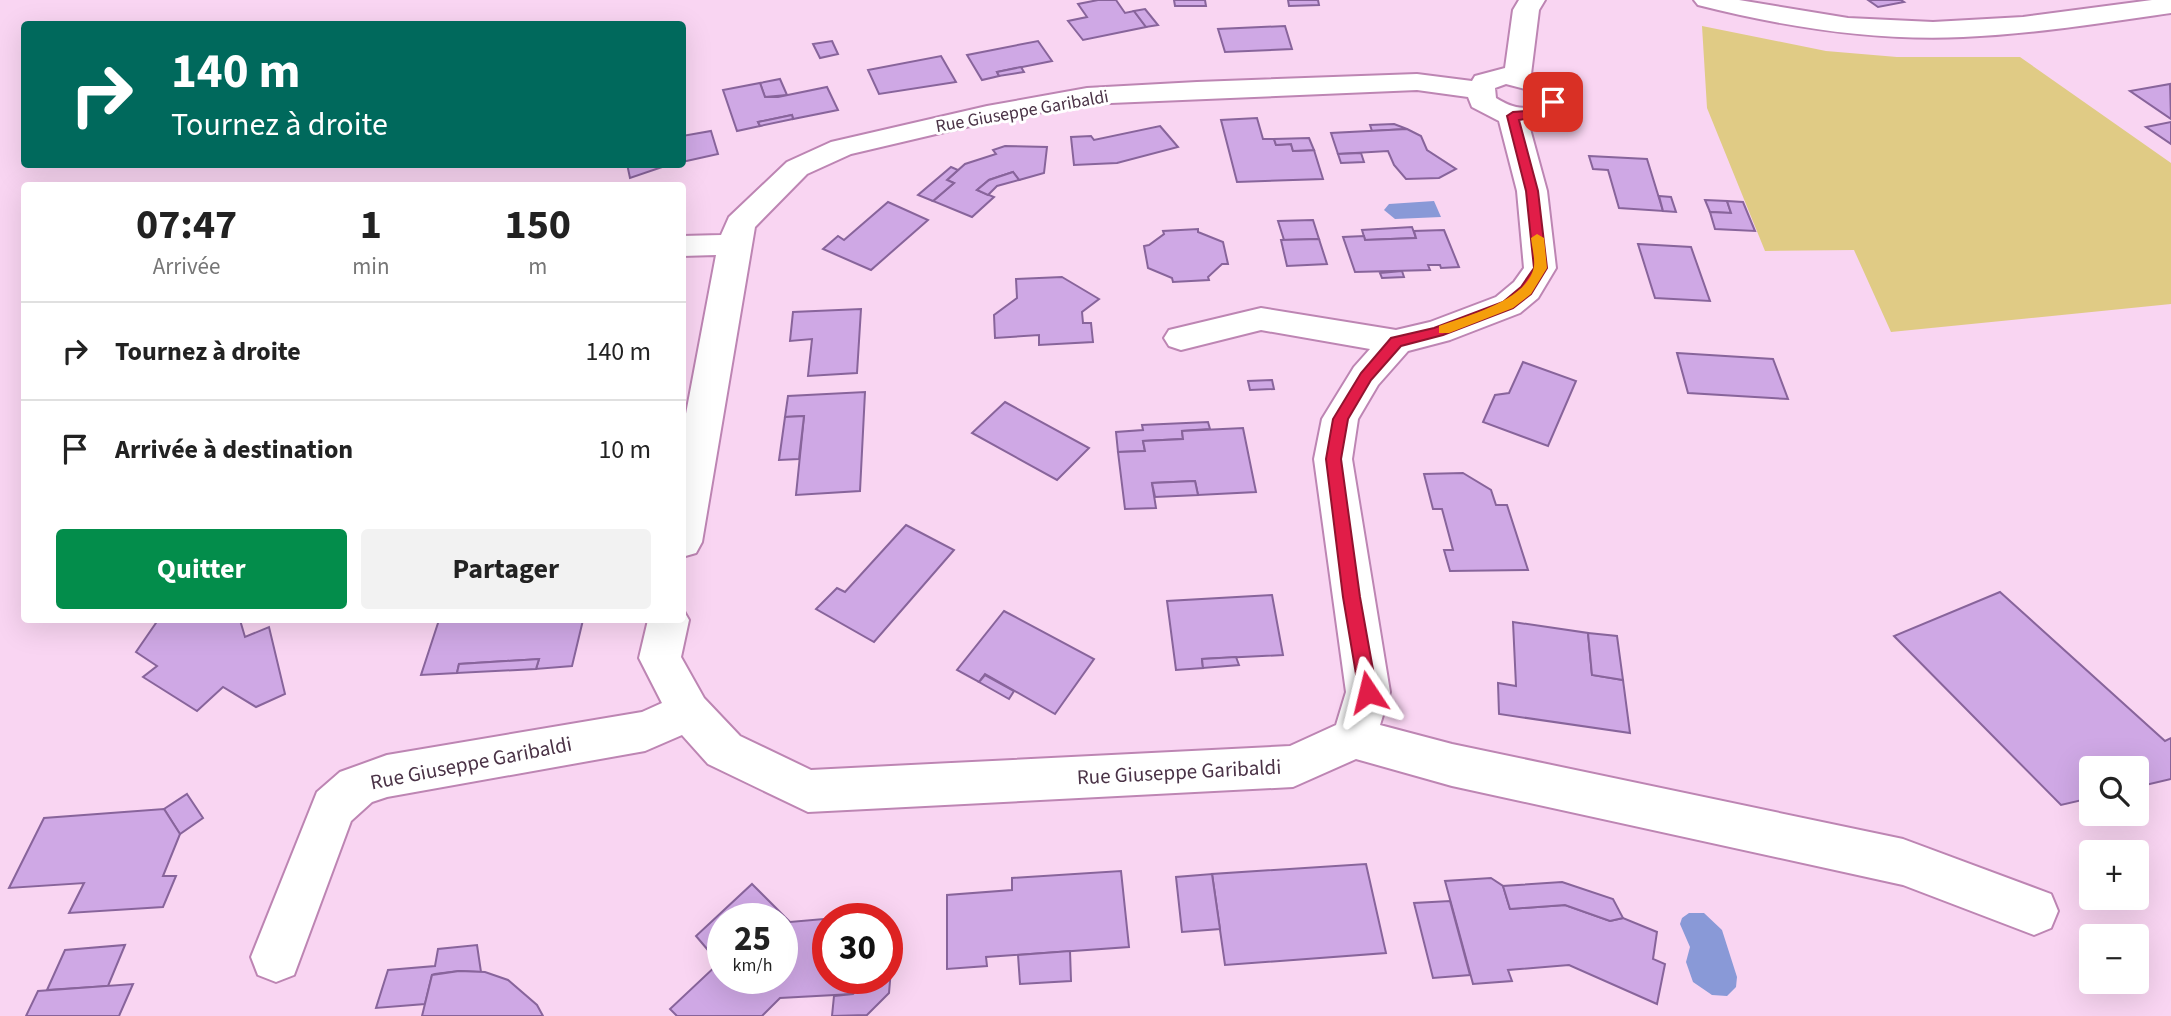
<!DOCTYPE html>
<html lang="fr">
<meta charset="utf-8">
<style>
body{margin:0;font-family:"Source Sans 3",sans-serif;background:#f2f2f2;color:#222;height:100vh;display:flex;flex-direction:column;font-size:26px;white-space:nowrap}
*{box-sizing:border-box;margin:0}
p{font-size:23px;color:#767676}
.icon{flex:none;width:38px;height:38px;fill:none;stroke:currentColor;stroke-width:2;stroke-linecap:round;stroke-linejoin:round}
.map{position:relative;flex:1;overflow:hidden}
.details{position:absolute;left:21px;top:182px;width:665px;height:441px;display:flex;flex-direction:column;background:#fff;border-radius:7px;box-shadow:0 7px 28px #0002}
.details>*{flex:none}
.banner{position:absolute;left:21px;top:21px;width:665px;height:147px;border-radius:7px;box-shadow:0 7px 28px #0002;background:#00695c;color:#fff;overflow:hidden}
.buttons{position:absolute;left:2079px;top:756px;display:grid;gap:14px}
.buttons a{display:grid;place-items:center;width:70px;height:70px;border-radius:7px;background:#fff;box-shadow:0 7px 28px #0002;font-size:35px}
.speed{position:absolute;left:707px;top:903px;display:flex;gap:14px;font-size:35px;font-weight:700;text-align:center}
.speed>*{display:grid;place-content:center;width:91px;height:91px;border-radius:50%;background:#fff;box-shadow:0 7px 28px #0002;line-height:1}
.speed small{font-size:18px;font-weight:400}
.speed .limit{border:10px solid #d22;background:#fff;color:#111}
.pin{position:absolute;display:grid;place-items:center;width:60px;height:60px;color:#fff;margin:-30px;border-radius:14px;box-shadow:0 4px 10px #0006}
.me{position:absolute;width:77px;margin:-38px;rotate:350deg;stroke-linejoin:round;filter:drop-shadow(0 0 5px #0008)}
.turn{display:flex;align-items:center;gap:24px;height:147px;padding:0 35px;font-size:32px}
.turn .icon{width:91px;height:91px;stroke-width:2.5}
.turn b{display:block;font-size:49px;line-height:60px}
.eta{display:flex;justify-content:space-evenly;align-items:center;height:119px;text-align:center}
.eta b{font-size:42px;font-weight:700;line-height:49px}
.cta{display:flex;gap:14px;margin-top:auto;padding:14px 35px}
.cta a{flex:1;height:80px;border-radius:7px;background:#038d4b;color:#fff;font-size:28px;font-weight:700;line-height:80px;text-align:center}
.cta a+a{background:#f2f2f2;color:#222}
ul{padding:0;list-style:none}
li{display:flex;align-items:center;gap:21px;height:98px;padding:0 35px;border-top:2px solid #e0e0e0}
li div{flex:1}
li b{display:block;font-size:26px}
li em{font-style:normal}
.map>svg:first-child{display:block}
.green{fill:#e0cb85}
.water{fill:#8999d7}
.building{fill:#cfa8e5;stroke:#88649b;stroke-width:2;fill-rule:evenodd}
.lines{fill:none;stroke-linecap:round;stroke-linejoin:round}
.minor-casing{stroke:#bd85b3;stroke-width:4}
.minor{fill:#fff;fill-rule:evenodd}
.route{fill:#e11d48;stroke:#92132f;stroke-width:2}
.slow{fill:#f59e0b}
.labels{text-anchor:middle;stroke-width:6;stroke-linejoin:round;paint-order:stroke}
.far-street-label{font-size:18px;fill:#4a3246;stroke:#fff}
.street-label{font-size:21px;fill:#4a3246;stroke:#fff}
</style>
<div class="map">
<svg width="2171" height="1016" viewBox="0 0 2171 1016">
<rect width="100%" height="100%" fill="#f9d5f2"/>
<!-- green -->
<path class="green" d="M1702 26 1826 51 1897 57H2020L2171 163V304L1891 332 1854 250 1765 251 1707 108Z"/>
<!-- water -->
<g class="water">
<path d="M1434 201 1441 217 1395 219 1384 210 1389 204Z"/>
<path d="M1689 913H1704L1722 930 1737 977 1736 987 1727 996 1712 995 1693 982 1686 962 1690 947 1680 924 1682 918Z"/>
</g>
<!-- building -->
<g class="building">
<path d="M1098 0H1116L1125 13 1134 11 1146 27 1083 40 1068 21 1087 17 1078 4Z"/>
<path d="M1174 0H1205L1206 6H1175Z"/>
<path d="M1288 0H1318L1319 5 1289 6Z"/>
<path d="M1868 0H1901L1904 2 1878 7Z"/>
<path d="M1145 9 1158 25 1146 27 1134 11Z"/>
<path d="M1285 26 1292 49 1225 52 1218 29Z"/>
<path d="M832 41 838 54 820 58 813 44Z"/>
<path d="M1038 41 1052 61 997 72 999 76 982 80 967 55Z"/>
<path d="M941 56 956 82 879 94 868 70Z"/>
<path d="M1021 67 1024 72 999 76 997 72Z"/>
<path d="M780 79 787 95 765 97 760 83Z"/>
<path d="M760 83 765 97H778L827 87 838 110 793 119 792 115 758 122 760 126 737 131 723 90Z"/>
<path d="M2170 84 2171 119 2130 91Z"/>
<path d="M792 115 793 119 760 126 758 122Z"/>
<path d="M1257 118 1263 139H1274L1276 145 1291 144 1293 151 1314 150 1323 179 1237 182 1221 120Z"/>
<path d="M2171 122V144L2146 127Z"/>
<path d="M1394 124 1407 129 1372 131 1370 125Z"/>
<path d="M1160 126 1178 147 1117 163 1074 165 1071 137 1091 136 1094 140Z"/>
<path d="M1407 129 1421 136 1427 150 1456 169 1439 178 1406 179 1394 165 1388 151 1338 154 1331 133Z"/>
<path d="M711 131 718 154 682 162V136Z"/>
<path d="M1309 138 1314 150 1293 151 1291 144 1276 145 1274 139Z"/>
<path d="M1005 146 1047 147 1044 173 1019 180 1013 172 989 180 977 190 994 197 972 217 933 201 954 183 947 180 965 164 996 154 993 150Z"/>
<path d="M1361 153 1364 162 1341 163 1338 154Z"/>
<path d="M1589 156 1647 159 1663 211 1619 208 1608 170 1593 169Z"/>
<path d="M627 164H671L630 178Z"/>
<path d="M951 167 958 170 947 180 954 183 933 201 918 195Z"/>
<path d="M1013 172 1019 180 997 186 988 195 977 190 989 180Z"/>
<path d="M1659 196 1671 197 1676 212 1663 211Z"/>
<path d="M1705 200 1727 201 1731 213 1710 212Z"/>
<path d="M1727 201 1743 202 1755 231 1715 229 1710 212 1731 213Z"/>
<path d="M888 202 928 220 871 270 823 249 838 236 844 240Z"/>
<path d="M1313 220 1319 239 1284 240 1278 221Z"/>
<path d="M1412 227 1416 238 1365 240 1362 230Z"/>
<path d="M1198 229V232L1223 242 1228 264H1222L1208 277 1209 280 1173 282 1172 278 1148 268 1144 246 1149 245 1164 234 1163 231Z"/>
<path d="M1444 230 1459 267 1441 268 1440 265H1428L1430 270 1355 272 1343 237 1364 236 1365 240 1416 238 1414 231Z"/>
<path d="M1319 239 1327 264 1287 266 1281 240Z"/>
<path d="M1638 244 1691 247 1710 301 1655 298Z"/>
<path d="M1402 271 1404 277 1382 278 1380 273Z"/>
<path d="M1062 277 1099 299 1082 312 1083 323H1091L1093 342 1039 345V335L995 338 994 315 1017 298 1016 279Z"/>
<path d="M861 309 857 373 808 376 812 339 790 341 793 312Z"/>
<path d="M1677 353 1773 359 1788 399 1688 393Z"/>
<path d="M1523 362 1576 381 1548 446 1483 422 1495 395 1509 393Z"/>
<path d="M1272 380 1274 389 1250 390 1248 381Z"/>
<path d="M865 392 860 491 796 495 804 416 785 417 788 396Z"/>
<path d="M1005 402 1089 448 1057 480 972 433Z"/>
<path d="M804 416 799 459 779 460 785 417Z"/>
<path d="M1208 422 1210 429 1182 431 1183 439 1143 441 1145 451 1118 452 1116 432 1143 430 1142 425Z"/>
<path d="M1243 428 1256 492 1198 495 1195 481 1152 483 1156 508 1125 509 1118 452 1145 451 1143 441 1183 439 1182 431Z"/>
<path d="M1463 473 1491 490 1496 505H1507L1528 570 1450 571 1444 550H1453L1442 509H1433L1424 474Z"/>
<path d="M1195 481 1198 495 1155 497 1152 483Z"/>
<path d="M906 525 954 550 874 642 816 609 837 588 845 592Z"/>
<path d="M2000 592 2165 741 2171 738V779L2137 787V768H2091V798L2061 805 1894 636Z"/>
<path d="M1272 595 1283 655 1202 659 1203 668 1176 670 1167 601Z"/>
<path d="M1004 611 1094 659 1055 714 985 674 979 682 957 670Z"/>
<path d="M158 620H240L245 637 269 627 285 694 256 707 223 687 197 711 143 677 157 666 136 652Z"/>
<path d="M439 620H583L572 666 536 669 539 659 459 664 457 673 421 675Z"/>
<path d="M1513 622 1588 633 1592 675 1623 680 1630 733 1499 714 1498 683 1516 686Z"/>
<path d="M1588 633 1617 636 1623 680 1592 675Z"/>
<path d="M1236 657 1239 665 1203 668 1202 659Z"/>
<path d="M539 659 536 669 457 673 459 664Z"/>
<path d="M985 675 1014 691 1009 699 979 682Z"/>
<path d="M187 794 203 818 180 834 164 809Z"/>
<path d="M164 809 180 834 163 876H176L163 907 69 913 84 883 9 888 44 818Z"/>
<path d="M1366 864 1386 953 1225 965 1212 874Z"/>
<path d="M1121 871 1129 947 986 957 987 966 947 969V895L1012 890V878Z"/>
<path d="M1212 874 1220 929 1182 932 1176 877Z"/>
<path d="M1491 878 1503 886 1510 909 1565 905 1610 921 1623 918 1657 932 1653 959 1665 964 1657 1004 1569 965 1508 970 1512 981 1473 984 1445 881Z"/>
<path d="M1562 882 1613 899 1623 918 1610 921 1565 905 1510 909 1503 886Z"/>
<path d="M752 884 790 922 858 916 860 919H828V978H870L853 994 780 998 762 1016H677L670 1009 719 963 696 936ZM723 919H782V978H723Z"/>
<path d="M1450 901 1470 975 1433 978 1414 903Z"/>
<path d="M887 933H894L889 993 867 1015 832 1016 834 996 853 994 870 978H887Z"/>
<path d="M125 945 108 986 47 990 65 950Z"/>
<path d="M477 945 481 972 459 971 435 974 432 975 425 1004 376 1008 388 970 435 966 438 949Z"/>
<path d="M1070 951 1071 981 1020 984 1018 955Z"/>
<path d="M459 971 485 972 508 980 537 1005 543 1016H422L432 975Z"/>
<path d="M133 984 119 1016H26L38 991Z"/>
</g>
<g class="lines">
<defs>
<g id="minor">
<path d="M1519 0H1545L1539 10 1531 74 1549 78 1566 96C1564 119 1549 122 1529 125L1547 191 1556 268 1538 298 1520 313 1450 340 1408 351 1378 385 1358 419 1352 459 1390 692 1380 725 1452 744 1903 839 2051 894 2058 911 2051 928 2034 935 1903 885 1452 786 1356 759 1293 787 808 812 708 764 682 735 645 751 387 797 372 802 351 821 294 975 276 982 258 975 251 957 317 792 340 772 387 755 642 712 662 703 639 658 648 620H682V608L689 620 681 657 704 698 740 736 811 770 1290 746 1336 725 1346 692 1314 459 1322 419 1354 367 1370 349 1261 330 1181 350 1169 346 1164 338 1169 330 1261 308 1396 330 1430 322 1496 297 1514 282 1524 268 1517 191 1499 121 1472 107 1468 97 1417 90 1087 104 987 122 851 154 807 174 755 227 702 542 696 553 682 557V435L716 255 682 256V236L721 235 729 217 787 162 831 142 987 106 1087 88 1197 82 1417 74 1472 81 1475 76 1505 68 1513 10ZM1506 84 1529 90 1538 98 1537 104C1523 112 1509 106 1496 98L1495 88Z"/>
<path d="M1694 0H1739L1848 18 1933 22 2023 17 2152 0H2171V13C2102 23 2033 34 1963 37 1873 41 1785 27 1698 5Z"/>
</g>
</defs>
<!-- minor casing -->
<use href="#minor" class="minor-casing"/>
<!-- minor -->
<use href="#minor" class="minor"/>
</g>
<!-- route -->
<path class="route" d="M1549 100 1559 102 1549 115 1519 120 1538 191 1547 268 1531 294 1513 308 1443 335 1401 346 1371 380 1348 419 1341 459 1360 597 1377 692 1375 697 1368 699 1362 697 1359 692 1343 597 1326 459 1333 419 1361 373 1391 338 1434 328 1503 302 1521 287 1534 268 1526 191 1507 116 1513 112 1540 110Z"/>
<!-- slow -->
<path class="slow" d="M1537 234 1544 238 1547 268 1531 294 1513 308 1449 333H1439V326C1466 316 1529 300 1534 266 1535 258 1532 247 1531 238Z"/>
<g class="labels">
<!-- far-street labels -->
<g class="far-street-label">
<text transform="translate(1022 111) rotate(-10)" y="6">Rue Giuseppe Garibaldi</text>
</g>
<!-- street labels -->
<g class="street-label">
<text transform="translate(471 763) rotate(-11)" y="7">Rue Giuseppe Garibaldi</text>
<text transform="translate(1179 772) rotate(-3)" y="7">Rue Giuseppe Garibaldi</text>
</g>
</g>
</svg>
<div class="buttons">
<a><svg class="icon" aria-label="search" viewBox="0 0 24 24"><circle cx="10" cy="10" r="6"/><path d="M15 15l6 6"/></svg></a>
<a>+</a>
<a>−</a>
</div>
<div class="speed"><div>25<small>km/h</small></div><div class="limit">30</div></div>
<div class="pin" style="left:1553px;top:102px;background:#d93025"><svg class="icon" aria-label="arrive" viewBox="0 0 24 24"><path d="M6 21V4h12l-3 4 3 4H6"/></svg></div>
<svg class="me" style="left:1368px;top:692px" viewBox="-20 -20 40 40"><path d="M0-17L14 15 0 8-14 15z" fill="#e11d48" stroke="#fff" stroke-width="4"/></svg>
<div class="banner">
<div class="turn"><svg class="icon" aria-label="right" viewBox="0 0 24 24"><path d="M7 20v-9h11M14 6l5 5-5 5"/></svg><div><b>140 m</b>Tournez à droite</div></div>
</div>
<section class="details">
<div class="eta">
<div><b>07:47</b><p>Arrivée</p></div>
<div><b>1</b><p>min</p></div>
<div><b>150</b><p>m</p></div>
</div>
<ul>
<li><svg class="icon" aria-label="right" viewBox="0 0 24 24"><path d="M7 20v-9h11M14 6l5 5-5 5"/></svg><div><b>Tournez à droite</b></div><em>140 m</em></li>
<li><svg class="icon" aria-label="arrive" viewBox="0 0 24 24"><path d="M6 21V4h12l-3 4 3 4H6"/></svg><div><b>Arrivée à destination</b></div><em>10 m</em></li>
</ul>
<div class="cta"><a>Quitter</a><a>Partager</a></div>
</section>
</div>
